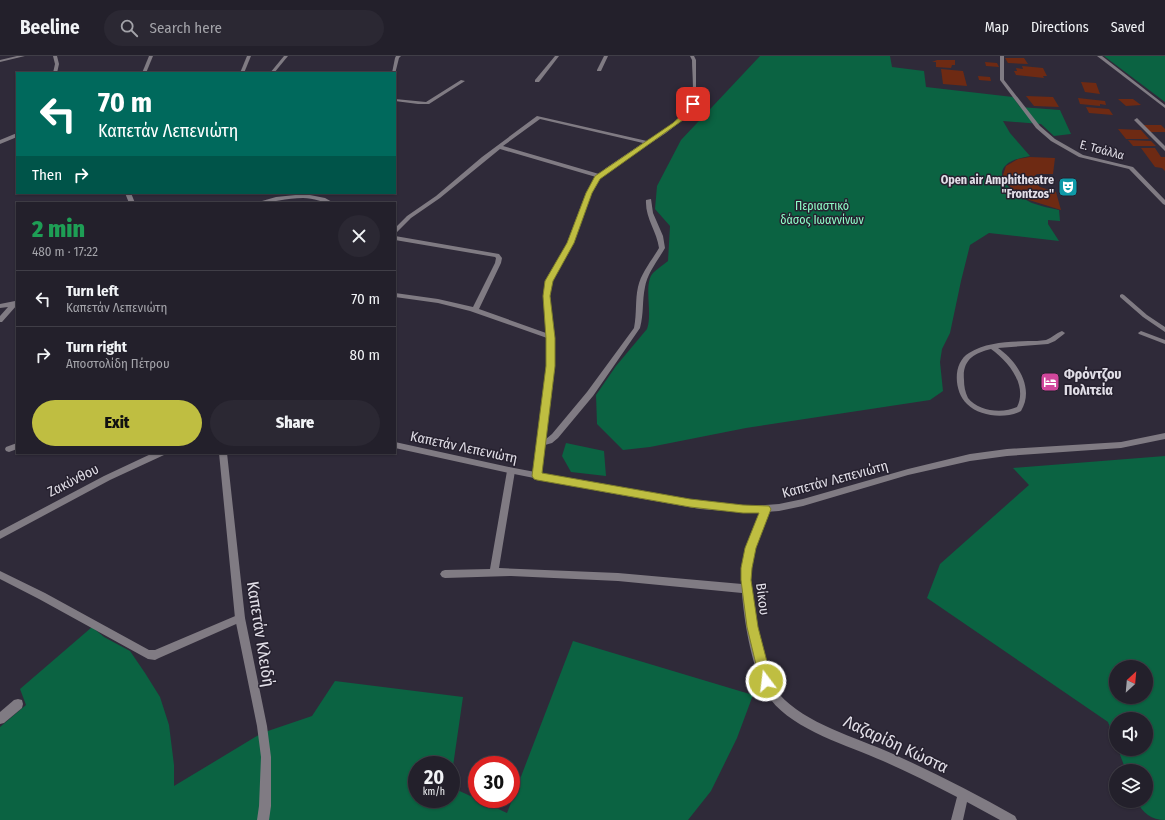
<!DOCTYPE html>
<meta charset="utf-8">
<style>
body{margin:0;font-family:"Fira Sans Condensed",sans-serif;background:#2b2833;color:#f1f3f6;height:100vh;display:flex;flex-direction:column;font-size:15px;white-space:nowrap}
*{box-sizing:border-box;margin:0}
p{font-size:13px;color:#a3a3a9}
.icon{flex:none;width:22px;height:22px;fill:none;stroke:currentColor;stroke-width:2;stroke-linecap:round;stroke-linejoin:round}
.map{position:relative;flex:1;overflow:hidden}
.drawer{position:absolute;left:16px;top:146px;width:380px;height:252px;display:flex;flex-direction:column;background:#23202b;border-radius:0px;box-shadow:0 1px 3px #0004,0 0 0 1px #403e47}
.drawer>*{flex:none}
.banner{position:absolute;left:16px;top:16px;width:380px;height:122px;border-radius:0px;box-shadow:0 1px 3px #0004,0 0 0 1px #403e47;background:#00695c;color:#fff;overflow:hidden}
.needle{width:26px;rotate:26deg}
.controls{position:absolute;left:1109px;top:604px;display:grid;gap:8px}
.controls a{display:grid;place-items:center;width:44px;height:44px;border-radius:50%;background:#23202b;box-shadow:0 1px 3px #0004,0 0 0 1px #403e47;font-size:20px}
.speed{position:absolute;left:408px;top:700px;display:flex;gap:8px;font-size:20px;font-weight:700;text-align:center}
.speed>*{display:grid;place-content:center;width:52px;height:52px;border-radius:50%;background:#23202b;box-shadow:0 1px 3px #0004,0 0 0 1px #403e47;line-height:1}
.speed small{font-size:10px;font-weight:400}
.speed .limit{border:6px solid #d22;background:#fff;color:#111}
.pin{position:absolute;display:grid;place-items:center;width:34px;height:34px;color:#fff;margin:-17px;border-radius:8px;box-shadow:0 2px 6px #0006}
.me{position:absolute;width:44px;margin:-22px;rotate:345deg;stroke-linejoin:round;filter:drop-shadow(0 0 3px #0008)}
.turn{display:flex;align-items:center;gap:14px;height:84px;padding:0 16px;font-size:18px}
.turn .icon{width:52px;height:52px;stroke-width:2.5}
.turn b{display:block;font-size:28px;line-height:34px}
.then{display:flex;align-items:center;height:38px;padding:0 16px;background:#0003;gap:8px;font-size:15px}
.round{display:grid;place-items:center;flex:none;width:42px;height:42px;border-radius:21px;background:#2b2833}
.head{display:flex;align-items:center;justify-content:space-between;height:68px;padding:0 16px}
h1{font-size:24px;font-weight:800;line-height:30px;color:#1e9e55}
.action{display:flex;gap:8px;margin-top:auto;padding:8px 16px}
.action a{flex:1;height:46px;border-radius:24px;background:#bfbe41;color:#111;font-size:16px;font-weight:800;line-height:46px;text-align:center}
.action a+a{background:#2b2833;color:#f1f3f6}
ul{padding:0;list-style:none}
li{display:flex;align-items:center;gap:12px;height:56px;padding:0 16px;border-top:1px solid #403e47}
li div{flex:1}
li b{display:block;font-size:15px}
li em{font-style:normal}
header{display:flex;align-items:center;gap:24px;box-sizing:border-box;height:56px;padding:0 20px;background:#23202b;border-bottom:1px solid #403e47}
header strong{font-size:19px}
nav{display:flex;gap:22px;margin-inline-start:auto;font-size:14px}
.search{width:280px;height:36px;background:#2b2833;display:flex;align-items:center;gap:10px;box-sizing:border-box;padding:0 14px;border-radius:22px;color:#a3a3a9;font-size:15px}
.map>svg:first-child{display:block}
.green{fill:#0b6342;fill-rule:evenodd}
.building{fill:#6e2a13}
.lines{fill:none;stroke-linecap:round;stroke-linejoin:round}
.service{fill:#807b83;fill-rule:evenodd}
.minor{fill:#807b83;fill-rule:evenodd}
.tertiary{fill:#807b83;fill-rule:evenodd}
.route{fill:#bfbe41;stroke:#7c7c2a}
.labels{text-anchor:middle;stroke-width:3;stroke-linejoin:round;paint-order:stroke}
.far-street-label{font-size:12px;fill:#e1dee7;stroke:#26212f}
.far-poi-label{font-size:12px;font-weight:bold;fill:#e1dee7;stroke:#26212f;text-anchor:end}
.far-park-label{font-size:12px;fill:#8efdc8;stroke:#26212f}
.poi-label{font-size:14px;font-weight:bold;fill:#e1dee7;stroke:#26212f;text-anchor:start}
.street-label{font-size:14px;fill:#e1dee7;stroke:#26212f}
.near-street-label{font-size:17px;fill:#e1dee7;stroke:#26212f}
</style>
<header>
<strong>Beeline</strong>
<div class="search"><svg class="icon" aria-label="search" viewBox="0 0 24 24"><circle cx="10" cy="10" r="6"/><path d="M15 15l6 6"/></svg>Search here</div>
<nav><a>Map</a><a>Directions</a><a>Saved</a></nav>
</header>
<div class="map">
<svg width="1165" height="764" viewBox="0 0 1165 764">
<rect width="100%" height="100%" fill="#2f2a39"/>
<!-- green -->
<g class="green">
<path d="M760 0H890L892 11 924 15 926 31 1013 41 1020 51 1060 54 1071 78 1054 80 1041 68 1003 65 1010 77 1030 100C1022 102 1012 103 1006 109 991 123 1021 142 1032 147 1040 150 1050 152 1059 154L1060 165 1048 164V168L1059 185 989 177 970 189 961 225 950 277 942 293 940 306 943 335 930 344 746 372 650 391 623 394 597 368 596 339 616 310 647 273C653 257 643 228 653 217 657 213 663 209 668 205L670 170 655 153 657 130 681 84Z"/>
<path d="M1104 0H1165V46Z"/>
<path d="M566 387 604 395 606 420 571 416 562 400Z"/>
<path d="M1165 400V764C1152 764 1142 757 1137 745H1146V715H1126L1118 693H1146V663H1116V688L1108 666 927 542 940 508 1029 429 1013 412ZM1116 611H1146V641H1116Z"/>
<path d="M92 571 104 581 130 595 145 617 160 641 169 669 174 709V730L262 677 312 660 335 625 463 641 451 724V709H417V743H451V731L507 757 573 585 753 639 737 682 711 735 688 764H0V671L26 649 20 633Z"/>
</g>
<!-- building -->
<g class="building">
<path d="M1005 2H1024L1028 8 1008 7Z"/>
<path d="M937 4H955V9H952L951 12 936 11V6H932Z"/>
<path d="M985 6 997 7 999 11 986 10Z"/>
<path d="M1022 10 1043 12 1047 20H1043L1044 22 1016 19 1014 15H1017L1016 12 1023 13Z"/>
<path d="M941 13 963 15 967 30 943 28Z"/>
<path d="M978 20 990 21 991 25 979 24Z"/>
<path d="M1081 26 1096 27 1100 38 1085 36Z"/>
<path d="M1026 40 1053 41 1059 51 1034 50Z"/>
<path d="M1078 42 1105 45 1106 49 1100 48V50L1080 48Z"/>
<path d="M1118 43H1133L1141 49 1126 50Z"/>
<path d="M1086 51 1109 53 1113 59 1089 57Z"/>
<path d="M1142 69H1161L1165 73V76H1150Z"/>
<path d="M1118 73 1141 74 1149 83H1126Z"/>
<path d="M1128 84 1151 85 1156 90H1133Z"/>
<path d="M1141 92H1155L1161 101H1165V115L1162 112 1155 111Z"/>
<path d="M1030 101 1055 102 1053 118H1037L1033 121 1032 124 1040 131 1056 136 1061 154 1029 144 1015 136 1007 127 1003 119 1006 110 1018 103Z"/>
</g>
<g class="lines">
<!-- service -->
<g class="service">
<path d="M1122 238 1124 239 1147 259 1165 271V276L1143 261 1120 241V239Z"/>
<path d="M1062 275 1065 277 1064 278 1055 285 1048 288 998 292C1017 305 1035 332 1021 355 1006 363 980 361 967 348 954 336 952 307 969 297 986 286 1008 286 1028 285 1034 285 1040 285 1046 284 1052 282 1056 277 1062 275ZM991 293C1008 305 1028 329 1017 351 1002 358 978 355 968 342 965 336 964 330 964 324 962 304 974 297 991 293Z"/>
<path d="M1141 275 1165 284V288L1139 278 1138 277Z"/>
<path d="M17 387V393L9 396 6 395 5 393 6 391Z"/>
</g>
<!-- minor -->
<g class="minor">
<path d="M17 0H25L0 6V4Z"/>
<path d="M53 0H57L59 8 57 17H53L55 8Z"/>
<path d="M247 0H251L244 17H240Z"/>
<path d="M284 0H288L274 17H270Z"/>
<path d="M396 0H401L399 2 395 18V17H392L395 2Z"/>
<path d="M555 0H559L539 26H535V24Z"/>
<path d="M604 0H608L601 15H597V14Z"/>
<path d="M690 0H694L696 4V42L694 52 690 58 666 77 610 114 600 123 592 137 573 187 551 228 550 240 555 310 546 383 552 378 587 336 634 272C637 257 635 244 638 231 641 217 652 204 659 192 657 175 645 162 646 144L651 143 653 157 663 180 665 192C658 204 647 218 645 231 642 245 644 257 640 272L593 340 558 382 552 387 545 389 541 420 540 422H534L533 420 537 389 536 387 537 385 547 310V282L470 255 438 247 395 241V237L438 243 473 251 495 207 496 202 495 201 395 184V180L499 198 502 202 501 207 479 253 546 277 544 240 545 228 567 187 586 137 596 121 500 93 440 142 411 162 397 176 395 177V172L407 160 436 140 482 101 537 60 647 85C656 79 687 60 690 50 695 37 692 18 692 4ZM540 63 643 87 606 112 599 118 503 90Z"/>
<path d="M1000 0H1004V24L1040 70 1055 83 1083 99 1133 111 1165 144V149L1163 148 1129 113 1079 101 1051 85 1036 72 1000 24Z"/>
<path d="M1097 0H1102L1165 49V52Z"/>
<path d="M461 24 465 25 429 48H418L395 45V43L426 46Z"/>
<path d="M1137 62 1165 90V95L1134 64Z"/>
<path d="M17 77V81L0 88V84Z"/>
<path d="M305 138 325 142 334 147C323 147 314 142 303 142 287 142 271 147 255 147L276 141Z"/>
<path d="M15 245H17V249L2 266H0V260L8 251 0 252V248Z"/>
<path d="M153 397H165L164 399 110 424 0 483V475L104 420Z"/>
<path d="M511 412 514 413 515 415 499 512 618 517 742 528C740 501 751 474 763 451L766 450 769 451 770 453C763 470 754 488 751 507 747 535 760 617 779 638 806 668 855 681 891 697 933 716 975 737 1015 760L1017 764H1000L967 746 963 764H951L957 741C932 728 908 716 883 705 849 690 794 674 771 644 753 621 744 566 742 537L618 525 511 520 445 522 442 521 440 518 442 515 445 514 490 513 507 415 508 413Z"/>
<path d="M0 515 45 537 149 594H155L240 558 243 559 245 562 243 565 159 602 155 604 148 603 39 543 0 523Z"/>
<path d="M18 643 22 644 23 648 22 652 4 667 0 668V656L14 644Z"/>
</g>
<!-- tertiary -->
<g class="tertiary">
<path d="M149 0H153L146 17H142Z"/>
<path d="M125 137H131L135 147H129Z"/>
<path d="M1165 377V383L1121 392 1007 400 970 405 908 419 803 450 779 455 751 457 700 453 604 436 514 418 395 392V386L514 412 604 429 700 446 751 450 779 448 803 443 908 413 970 398 1007 393 1121 386Z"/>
<path d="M219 397H227L245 562 267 670 271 701V750L269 764H257L259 750 261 701 257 670 235 562Z"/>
</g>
</g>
<!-- route -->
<path class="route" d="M691 47 696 48 690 59 600 123 592 137 574 187 553 225 550 240 555 282V310L542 417 690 443 743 449 769 450 771 453 756 492 752 512 751 524 758 571 772 625 770 629 766 631 762 629 760 625 747 571 741 524V512L745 492 759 457H743L690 451 537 424 534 423 532 420 546 310V282L543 240 545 225 567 187 586 137 595 120 673 67 685 56Z"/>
<!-- icons -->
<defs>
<symbol id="theatre-square" viewBox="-11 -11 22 22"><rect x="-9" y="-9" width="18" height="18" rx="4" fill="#0f9aa8" stroke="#26212f"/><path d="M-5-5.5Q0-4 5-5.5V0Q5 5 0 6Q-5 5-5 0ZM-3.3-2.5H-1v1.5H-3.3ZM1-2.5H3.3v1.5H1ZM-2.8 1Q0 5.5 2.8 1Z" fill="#fff"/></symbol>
<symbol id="hotel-square" viewBox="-11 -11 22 22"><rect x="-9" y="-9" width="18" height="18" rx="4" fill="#d1479c" stroke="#26212f"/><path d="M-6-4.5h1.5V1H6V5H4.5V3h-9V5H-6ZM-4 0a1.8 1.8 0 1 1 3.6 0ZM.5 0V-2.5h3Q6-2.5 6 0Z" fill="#fff"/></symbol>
</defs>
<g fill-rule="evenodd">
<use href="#theatre-square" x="1057" y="120" width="22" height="22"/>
<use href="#hotel-square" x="1039" y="315" width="22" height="22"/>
</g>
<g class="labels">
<!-- far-street labels -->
<g class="far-street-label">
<text transform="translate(1102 94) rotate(15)" y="4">Ε. Τσάλλα</text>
</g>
<!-- far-poi labels -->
<g class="far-poi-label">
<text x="1054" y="128">Open air Amphitheatre<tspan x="1054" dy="14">"Frontzos"</tspan></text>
</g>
<!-- far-park labels -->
<g class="far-park-label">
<text x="822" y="154">Περιαστικό<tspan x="822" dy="14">δάσος Ιωαννίνων</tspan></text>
</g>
<!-- poi labels -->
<g class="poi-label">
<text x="1064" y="323">Φρόντζου<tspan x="1064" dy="16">Πολιτεία</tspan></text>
</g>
<!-- street labels -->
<g class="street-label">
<text transform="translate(464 391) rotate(12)" y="5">Καπετάν Λεπενιώτη</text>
<text transform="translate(835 423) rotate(-15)" y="5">Καπετάν Λεπενιώτη</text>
<text transform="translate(73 424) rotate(-27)" y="5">Ζακύνθου</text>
<text transform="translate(763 543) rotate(83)" y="5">Βίκου</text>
</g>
<!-- near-street labels -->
<g class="near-street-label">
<text transform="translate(261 578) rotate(81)" y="6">Καπετάν Κλειδή</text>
<text transform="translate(896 688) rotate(25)" y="6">Λαζαρίδη Κώστα</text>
</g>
</g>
</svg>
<div class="controls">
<a><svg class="needle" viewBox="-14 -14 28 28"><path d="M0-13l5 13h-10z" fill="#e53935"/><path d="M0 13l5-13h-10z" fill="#a3a3a9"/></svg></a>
<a><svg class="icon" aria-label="sound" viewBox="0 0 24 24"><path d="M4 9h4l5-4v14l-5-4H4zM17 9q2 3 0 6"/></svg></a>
<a><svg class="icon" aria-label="layers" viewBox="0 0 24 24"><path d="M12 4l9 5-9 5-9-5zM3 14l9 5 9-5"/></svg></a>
</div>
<div class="speed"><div>20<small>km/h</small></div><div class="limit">30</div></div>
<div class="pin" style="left:693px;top:48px;background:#d93025"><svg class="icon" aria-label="arrive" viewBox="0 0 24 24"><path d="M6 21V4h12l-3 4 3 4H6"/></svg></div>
<svg class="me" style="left:766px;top:625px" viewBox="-20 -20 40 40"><circle r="17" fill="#bfbe41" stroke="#fff" stroke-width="3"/><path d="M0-11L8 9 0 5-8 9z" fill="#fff"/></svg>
<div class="banner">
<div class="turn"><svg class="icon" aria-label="left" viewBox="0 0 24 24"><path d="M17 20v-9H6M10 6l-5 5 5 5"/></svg><div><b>70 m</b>Καπετάν Λεπενιώτη</div></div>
<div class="then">Then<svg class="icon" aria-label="right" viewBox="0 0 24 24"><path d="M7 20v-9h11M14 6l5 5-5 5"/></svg></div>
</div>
<section class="drawer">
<div class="head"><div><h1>2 min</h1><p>480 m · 17:22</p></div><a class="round"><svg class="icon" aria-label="close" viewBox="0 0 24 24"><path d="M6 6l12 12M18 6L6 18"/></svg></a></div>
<ul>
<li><svg class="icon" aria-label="left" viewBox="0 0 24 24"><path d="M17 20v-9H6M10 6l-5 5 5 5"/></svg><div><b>Turn left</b><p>Καπετάν Λεπενιώτη</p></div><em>70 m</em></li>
<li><svg class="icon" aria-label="right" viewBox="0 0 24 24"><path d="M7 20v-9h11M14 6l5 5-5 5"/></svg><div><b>Turn right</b><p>Αποστολίδη Πέτρου</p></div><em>80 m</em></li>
</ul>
<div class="action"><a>Exit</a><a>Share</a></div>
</section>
</div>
